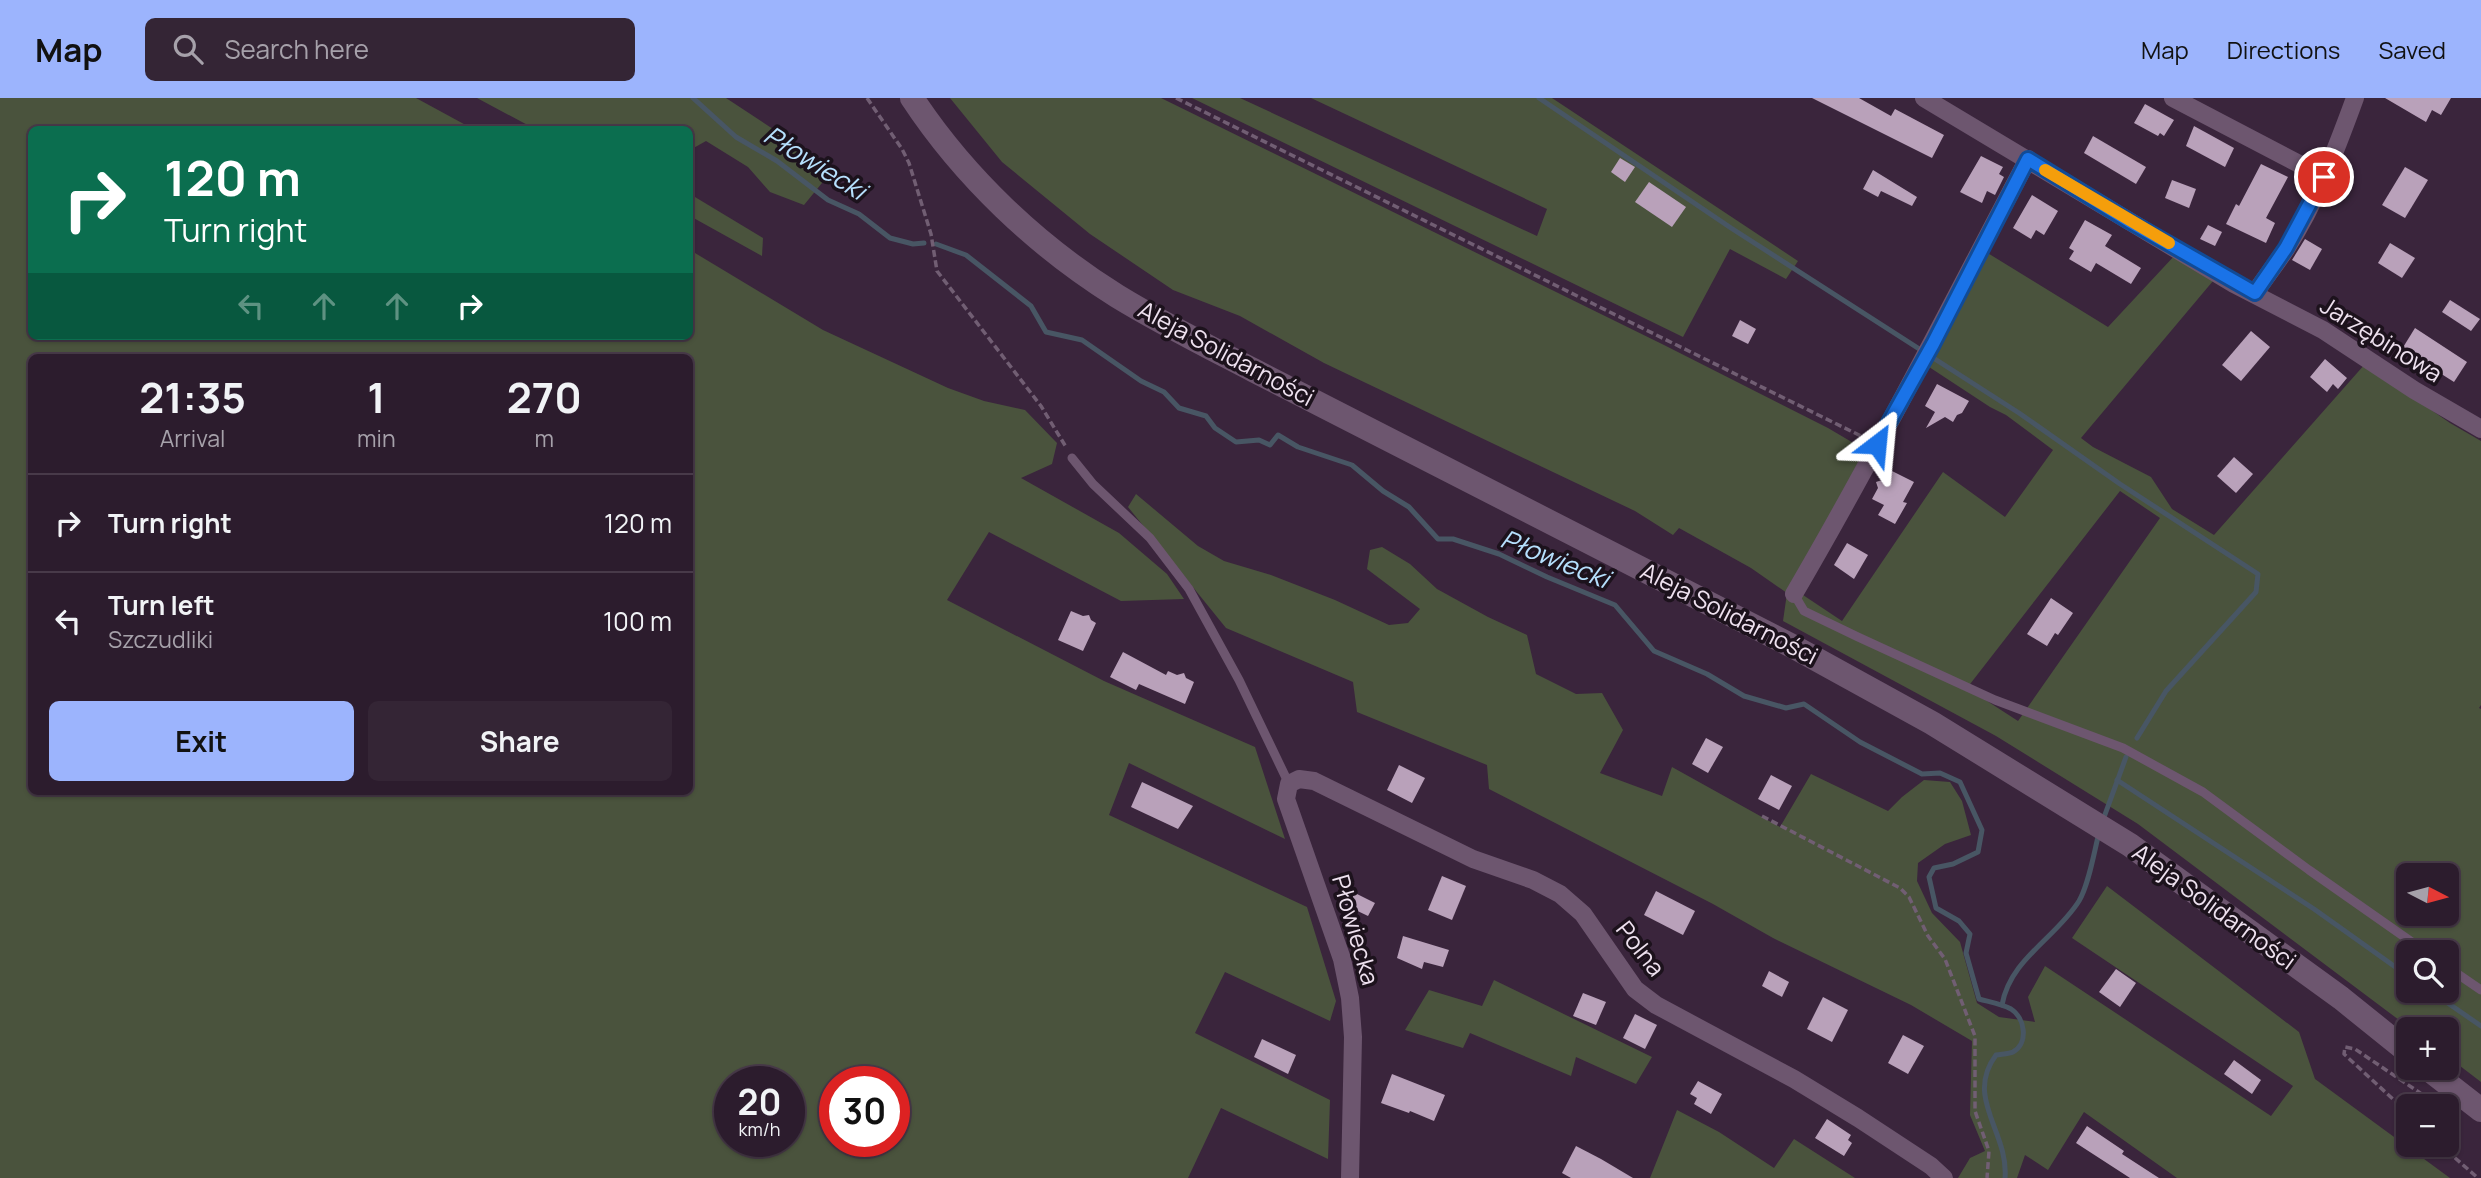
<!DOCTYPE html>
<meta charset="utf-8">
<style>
body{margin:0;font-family:Manrope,sans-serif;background:#342535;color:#f1f3f6;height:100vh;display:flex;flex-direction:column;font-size:26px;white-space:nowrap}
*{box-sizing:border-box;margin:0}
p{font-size:23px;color:#a6a1aa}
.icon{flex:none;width:38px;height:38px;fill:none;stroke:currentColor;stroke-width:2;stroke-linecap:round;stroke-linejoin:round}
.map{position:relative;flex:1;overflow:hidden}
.drawer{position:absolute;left:28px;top:256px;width:665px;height:441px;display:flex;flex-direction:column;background:#2c1c2d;border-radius:10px;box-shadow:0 2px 5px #0004,0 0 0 2px #483a49}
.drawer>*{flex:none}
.guide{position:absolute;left:28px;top:28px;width:665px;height:214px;border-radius:10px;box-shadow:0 2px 5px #0004,0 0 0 2px #483a49;background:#0b6e4f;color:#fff;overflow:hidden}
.needle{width:46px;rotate:96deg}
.buttons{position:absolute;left:2396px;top:765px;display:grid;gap:14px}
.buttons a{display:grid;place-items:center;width:63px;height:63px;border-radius:10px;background:#2c1c2d;box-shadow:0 2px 5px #0004,0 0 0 2px #483a49;font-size:35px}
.speed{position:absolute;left:714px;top:968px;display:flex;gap:14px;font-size:35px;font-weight:700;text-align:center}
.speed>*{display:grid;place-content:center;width:91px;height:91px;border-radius:50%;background:#2c1c2d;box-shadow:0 2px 5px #0004,0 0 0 2px #483a49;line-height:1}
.speed small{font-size:18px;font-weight:400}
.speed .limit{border:10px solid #d22;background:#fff;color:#111}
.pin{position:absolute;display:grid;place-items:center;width:60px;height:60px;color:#fff;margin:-30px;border:4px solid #fff;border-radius:50%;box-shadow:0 2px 7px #0007}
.me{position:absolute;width:77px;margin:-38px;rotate:29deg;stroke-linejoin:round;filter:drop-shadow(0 0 5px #0008)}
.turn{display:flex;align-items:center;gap:24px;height:147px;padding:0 21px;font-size:32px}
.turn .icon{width:91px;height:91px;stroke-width:2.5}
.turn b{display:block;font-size:49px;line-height:60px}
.lanes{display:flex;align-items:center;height:66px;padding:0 21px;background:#0003;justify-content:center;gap:35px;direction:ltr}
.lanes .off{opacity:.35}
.eta{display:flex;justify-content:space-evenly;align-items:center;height:119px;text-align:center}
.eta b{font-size:42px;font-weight:700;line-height:49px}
.cta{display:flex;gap:14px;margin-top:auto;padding:14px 21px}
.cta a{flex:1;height:80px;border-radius:10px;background:#9cb4fd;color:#111;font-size:28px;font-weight:700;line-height:80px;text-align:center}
.cta a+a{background:#342535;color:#f1f3f6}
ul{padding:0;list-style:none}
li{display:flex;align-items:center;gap:21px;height:98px;padding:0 21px;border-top:2px solid #483a49}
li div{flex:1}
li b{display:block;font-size:26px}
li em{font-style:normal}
header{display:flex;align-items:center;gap:42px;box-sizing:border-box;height:98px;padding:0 35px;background:#9cb4fd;color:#111}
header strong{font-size:33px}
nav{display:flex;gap:38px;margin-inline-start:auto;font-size:24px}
.search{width:490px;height:63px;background:#342535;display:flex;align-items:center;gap:18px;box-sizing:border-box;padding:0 24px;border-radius:10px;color:#a6a1aa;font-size:26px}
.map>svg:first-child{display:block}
.green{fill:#4a533d;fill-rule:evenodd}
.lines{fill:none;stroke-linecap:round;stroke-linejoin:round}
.stream{stroke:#485664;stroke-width:5}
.building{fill:#b9a1ba}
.path{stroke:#715e73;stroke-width:3.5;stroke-dasharray:7 3.5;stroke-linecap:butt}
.service{stroke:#6d566f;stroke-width:9}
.minor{stroke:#6d566f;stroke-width:18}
.secondary{stroke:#6d566f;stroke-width:24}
.route-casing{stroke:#114b97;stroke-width:18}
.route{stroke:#1a73e8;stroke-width:12}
.slow{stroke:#f59e0b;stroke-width:12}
.labels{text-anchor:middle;stroke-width:7;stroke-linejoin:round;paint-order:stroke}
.street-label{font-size:24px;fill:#eee1ef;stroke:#1c121c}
.water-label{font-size:26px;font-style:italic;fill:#b6e0fd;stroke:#1c121c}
</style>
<header>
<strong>Map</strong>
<div class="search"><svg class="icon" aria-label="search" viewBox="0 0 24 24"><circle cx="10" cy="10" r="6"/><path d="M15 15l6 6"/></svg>Search here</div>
<nav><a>Map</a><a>Directions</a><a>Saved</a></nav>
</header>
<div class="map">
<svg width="2481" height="1080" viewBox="0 0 2481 1080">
<rect width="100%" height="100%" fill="#3a253c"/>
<!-- green -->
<g class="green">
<path d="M0 0H416L473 31 32 32V238H690V152L823 232 948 290 984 303 1025 312 1057 345 1052 366 1021 380 1119 435 1167 476 1184 501 1121 503 989 434 947 502 1104 583 1255 649 1285 741 1129 665 1109 717 1307 809 1336 903 1330 923 1225 874 1195 935 1330 1002 1328 1061 1221 1010 1188 1080H0ZM690 259V693H32V259ZM730 984H789V1043H730ZM835 984H894V1043H835Z"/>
<path d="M477 0H726L820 62 822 85 804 107 770 94 748 69 706 43 690 52V32L535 31Z"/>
<path d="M950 0H1161L1664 247 1828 330 1867 353 1803 497 1842 523 1943 374 2005 419 2053 352 2006 317 1990 309 1926 267 1986 154 2108 229 2176 156 2213 183 2081 340 2093 349 2151 379 2172 411 2214 437 2365 266 2450 325 2481 343V607L2479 610 2481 611V984L2447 958 2446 931H2411L2138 726 1996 638 1783 523 1787 495 1751 470 1679 430 1673 437 1635 413 1324 265 1240 218 1173 192 1090 136 1002 64ZM2120 393 2160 420 2018 623 1967 590ZM2408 777H2446V816H2408ZM2408 854H2446V892H2408Z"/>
<path d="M1192 0H1240L1537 138 1547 111 1311 0H1552L1798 163 1786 181 1730 151 1683 239Z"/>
<path d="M690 96 763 140 762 158 690 118Z"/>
<path d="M1136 396 1198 448 1224 463 1271 477 1335 502 1389 527 1408 525 1420 511 1367 471 1370 452 1382 449 1410 466 1437 491 1488 519 1527 537 1536 576 1576 596 1602 595 1623 632 1600 675 1662 698 1672 669 1780 729 1811 676 1888 713 1902 699 1924 682 1950 684 1962 703 1971 737 1945 746 1918 765 1917 783 1932 815 1960 844 1977 905 1999 919 2035 924 2028 899 2045 868 2271 1018 2293 988 2072 840 2107 788 2299 934 2315 981 2450 1080H2177L2084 1014 2048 1072 2025 1057 2017 1080H1958L1970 1060 1985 1053 1970 1017 1972 943 1911 907 1773 840 1713 806 1489 691 1487 667 1357 614 1353 584 1226 530 1128 409Z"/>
<path d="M1494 882 1652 959 1636 986 1576 959 1571 978 1470 935 1463 950 1405 932 1429 892 1482 908Z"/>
<path d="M1677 1012 1719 1034 1774 1070 1794 1041 1855 1080H1650Z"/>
</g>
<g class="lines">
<!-- stream -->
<g class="stream">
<path d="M693 0 736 39 777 63 828 102 859 116 890 140 913 146 924 145"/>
<path d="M1539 0 1731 130 2019 315 2120 386 2258 476 2256 494 2166 593 2137 640"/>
<path d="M936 146 966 157 1031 208 1046 234 1082 242 1141 283 1164 294 1179 310 1206 318 1215 330 1236 344 1259 342 1270 347 1278 337 1298 349 1352 367 1383 393 1409 409 1438 441H1453L1499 456 1547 479 1615 507 1654 553 1707 576 1744 598 1786 610 1804 606 1860 644 1922 676 1940 675 1960 684 1982 732 1978 754 1953 766 1934 770 1929 779 1936 810 1959 823 1970 836 1966 855 1979 901C1990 904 2002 906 2011 911 2025 920 2029 945 2013 954 2009 956 2001 956 1996 957 1964 1000 2009 1034 2005 1080"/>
<path d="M2117 682 2314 811 2408 878"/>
<path d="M2103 722 2126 659"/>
<path d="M2429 892 2481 928"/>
<path d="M2002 907C2010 861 2056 840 2079 803 2089 786 2094 754 2099 735"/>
</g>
</g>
<!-- building -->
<g class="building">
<path d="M1812 0H1859L1891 18 1895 11 1944 37 1932 60Z"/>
<path d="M2385 0H2451L2441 17 2432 12 2426 24Z"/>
<path d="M2145 6 2174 22 2164 38 2160 35 2158 38 2134 25Z"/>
<path d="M2194 28 2234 50 2225 69 2186 48Z"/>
<path d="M2093 38 2146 69 2136 86 2084 55Z"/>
<path d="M1981 58 2003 69 1999 76 2004 79 1995 97 1987 93 1982 105 1960 94Z"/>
<path d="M1620 60 1635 69 1625 84 1611 74Z"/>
<path d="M2261 66 2288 79 2266 120 2275 125 2266 145 2226 126 2236 106 2239 108Z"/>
<path d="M2405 69 2428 82 2405 120 2382 107Z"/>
<path d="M1873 72 1917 99 1912 108 1881 93 1878 99 1863 91Z"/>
<path d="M2172 82 2196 91 2189 110 2165 100Z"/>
<path d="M1649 84 1686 109 1672 129 1635 104Z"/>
<path d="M2032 97 2058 113 2044 137 2036 132 2031 141 2013 130Z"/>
<path d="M2085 122 2112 137 2105 148 2141 170 2131 186 2096 165 2091 174 2069 161 2074 153 2069 150Z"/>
<path d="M2208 127 2222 134 2215 148 2200 141Z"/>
<path d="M2305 141 2322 151 2310 172 2292 162Z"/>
<path d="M2390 145 2415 160 2402 180 2378 165Z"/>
<path d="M2450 202 2480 221 2471 233 2442 214Z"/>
<path d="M1740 222 1756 231 1748 246 1732 238Z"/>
<path d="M2415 230 2467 264 2454 284 2402 251Z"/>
<path d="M2251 233 2270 249 2241 283 2222 267Z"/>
<path d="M2325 261 2347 280 2338 291 2333 286 2327 294 2310 279Z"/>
<path d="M1937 286 1969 303 1962 315 1957 317 1953 324 1945 319 1926 330 1935 314 1925 308Z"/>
<path d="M2234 359 2253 376 2236 395 2217 378Z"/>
<path d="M1888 371 1914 384 1903 404 1907 405 1895 426 1878 417 1884 407 1872 401 1878 390 1876 384 1882 382Z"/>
<path d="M1847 445 1868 457 1854 481 1834 467Z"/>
<path d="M2051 500 2073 515 2058 537 2055 535 2047 548 2027 536Z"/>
<path d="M1071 513 1083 518 1089 517 1091 522 1096 525 1083 553 1058 542Z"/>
<path d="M1123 554 1166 577 1168 573 1177 577 1184 575 1186 580 1194 584 1185 606 1139 586 1136 592 1110 579Z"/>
<path d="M1706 640 1723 649 1708 675 1692 666Z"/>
<path d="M1399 667 1425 680 1412 705 1387 692Z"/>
<path d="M1771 677 1792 688 1779 712 1758 701Z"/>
<path d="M1142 684 1193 708 1178 731 1131 709Z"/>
<path d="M1442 778 1466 788 1452 822 1428 812Z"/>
<path d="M1349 792 1375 805 1368 818 1343 806Z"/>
<path d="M1656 793 1695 813 1683 837 1644 817Z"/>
<path d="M1403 838 1449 852 1443 869 1424 864 1422 871 1397 860Z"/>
<path d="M2116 871 2136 885 2120 909 2099 894Z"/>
<path d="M1769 873 1789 884 1782 899 1762 888Z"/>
<path d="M1583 895 1606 904 1596 927 1573 918Z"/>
<path d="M1823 899 1848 912 1832 944 1807 931Z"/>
<path d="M1635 916 1657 927 1645 951 1623 940Z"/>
<path d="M1903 937 1924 948 1908 976 1888 965Z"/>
<path d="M1262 941 1296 957 1288 976 1254 959Z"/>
<path d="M2234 962 2261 982 2252 996 2224 976Z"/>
<path d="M1392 976 1445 997 1434 1023 1410 1013 1409 1015 1381 1005Z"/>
<path d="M1698 983 1722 996 1711 1016 1694 1006 1697 1000 1690 996Z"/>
<path d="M1827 1021 1851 1037 1848 1042 1852 1045 1844 1058 1815 1040Z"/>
<path d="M2087 1028 2124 1053 2122 1056 2159 1080H2130L2076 1045Z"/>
<path d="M1576 1048 1601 1061 1633 1080H1571L1562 1075Z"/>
</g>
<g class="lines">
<!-- path -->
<g class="path">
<path d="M867 0 902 51 909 65 931 136 937 173 1041 308 1066 349"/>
<path d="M1176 0 1863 339"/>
<path d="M1762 718 1900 790 1909 799 1928 838 1945 861 1975 938V1013L1989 1053 1987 1080"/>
<path d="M2408 1015 2344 956 2345 949 2355 951 2429 1001"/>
<path d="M2439 1046 2478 1080"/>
</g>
<!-- service -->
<g class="service">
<path d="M1072 360 1093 386 1150 440 1189 491 1239 582 1289 686"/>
<path d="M1794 496 1804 513 1858 539 1995 602 2123 650 2203 694 2309 772 2426 854"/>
<path d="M2446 868 2481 892"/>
</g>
<!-- minor -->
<g class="minor">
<path d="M1924 0 2234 186 2323 232 2414 292 2481 331"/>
<path d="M2173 0 2324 79"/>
<path d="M2255 195C2265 180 2276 166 2286 151 2316 105 2336 52 2355 0"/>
<path d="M1794 496C1877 354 1951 207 2028 61"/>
<path d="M1350 1080 1353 939 1350 900 1342 861 1286 701 1289 686 1299 681 1314 683 1473 761 1533 782 1560 796 1583 816 1635 891 1656 907 1794 981 1858 1020 1931 1068 1944 1080"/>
</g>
<!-- secondary -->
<g class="secondary">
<path d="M912 0C964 79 1037 148 1117 198 1161 225 1207 248 1253 272L1794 549 1932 625 2130 747 2341 900 2408 954"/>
<path d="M2427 970 2481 1012"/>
</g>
</g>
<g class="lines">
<defs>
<path id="route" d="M1877 346 1933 246 2028 61 2129 123 2255 195 2286 150 2324 79"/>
</defs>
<!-- route casing -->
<use href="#route" class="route-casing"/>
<!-- route -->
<use href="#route" class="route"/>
<!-- slow -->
<path class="slow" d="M2045 72 2169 145"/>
</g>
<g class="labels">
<!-- street labels -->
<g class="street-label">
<text transform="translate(2381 242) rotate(32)" y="8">Jarzębinowa</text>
<text transform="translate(1226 256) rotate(28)" y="8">Aleja Solidarności</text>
<text transform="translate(1729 516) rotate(27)" y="8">Aleja Solidarności</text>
<text transform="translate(2214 809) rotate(36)" y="8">Aleja Solidarności</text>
<text transform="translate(1355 832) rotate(74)" y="8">Płowiecka</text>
<text transform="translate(1640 851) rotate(52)" y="8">Polna</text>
</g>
<!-- water labels -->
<g class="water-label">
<text transform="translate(815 65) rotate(32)" y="9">Płowiecki</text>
<text transform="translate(1555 461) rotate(22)" y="9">Płowiecki</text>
</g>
</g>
</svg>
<div class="buttons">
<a><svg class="needle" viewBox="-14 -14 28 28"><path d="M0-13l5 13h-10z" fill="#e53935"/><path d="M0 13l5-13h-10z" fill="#a6a1aa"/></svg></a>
<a><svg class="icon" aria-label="search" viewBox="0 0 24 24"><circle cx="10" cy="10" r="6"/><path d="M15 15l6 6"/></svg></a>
<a>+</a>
<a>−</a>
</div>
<div class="speed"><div>20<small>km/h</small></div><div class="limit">30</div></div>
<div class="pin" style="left:2324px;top:79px;background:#d93025"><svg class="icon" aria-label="arrive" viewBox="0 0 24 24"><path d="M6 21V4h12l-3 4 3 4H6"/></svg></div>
<svg class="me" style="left:1877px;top:346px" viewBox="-20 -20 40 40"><path d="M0-17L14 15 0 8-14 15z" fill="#1a73e8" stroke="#fff" stroke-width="4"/></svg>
<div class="guide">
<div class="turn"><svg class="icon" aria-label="right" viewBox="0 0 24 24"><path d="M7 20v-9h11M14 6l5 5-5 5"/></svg><div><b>120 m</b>Turn right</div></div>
<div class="lanes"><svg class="icon off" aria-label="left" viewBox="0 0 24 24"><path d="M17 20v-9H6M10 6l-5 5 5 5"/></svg><svg class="icon off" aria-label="ahead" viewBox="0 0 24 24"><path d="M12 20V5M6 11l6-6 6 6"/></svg><svg class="icon off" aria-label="ahead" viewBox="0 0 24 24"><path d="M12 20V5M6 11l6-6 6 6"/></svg><svg class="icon" aria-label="right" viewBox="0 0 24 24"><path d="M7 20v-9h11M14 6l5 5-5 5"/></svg></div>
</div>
<section class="drawer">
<div class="eta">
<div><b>21:35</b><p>Arrival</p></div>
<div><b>1</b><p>min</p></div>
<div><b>270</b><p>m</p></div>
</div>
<ul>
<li><svg class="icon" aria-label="right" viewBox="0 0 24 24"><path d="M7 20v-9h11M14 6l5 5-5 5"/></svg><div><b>Turn right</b></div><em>120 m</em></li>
<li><svg class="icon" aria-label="left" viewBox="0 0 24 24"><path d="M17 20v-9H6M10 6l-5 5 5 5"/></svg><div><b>Turn left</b><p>Szczudliki</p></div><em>100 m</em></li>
</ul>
<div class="cta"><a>Exit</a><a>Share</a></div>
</section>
</div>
